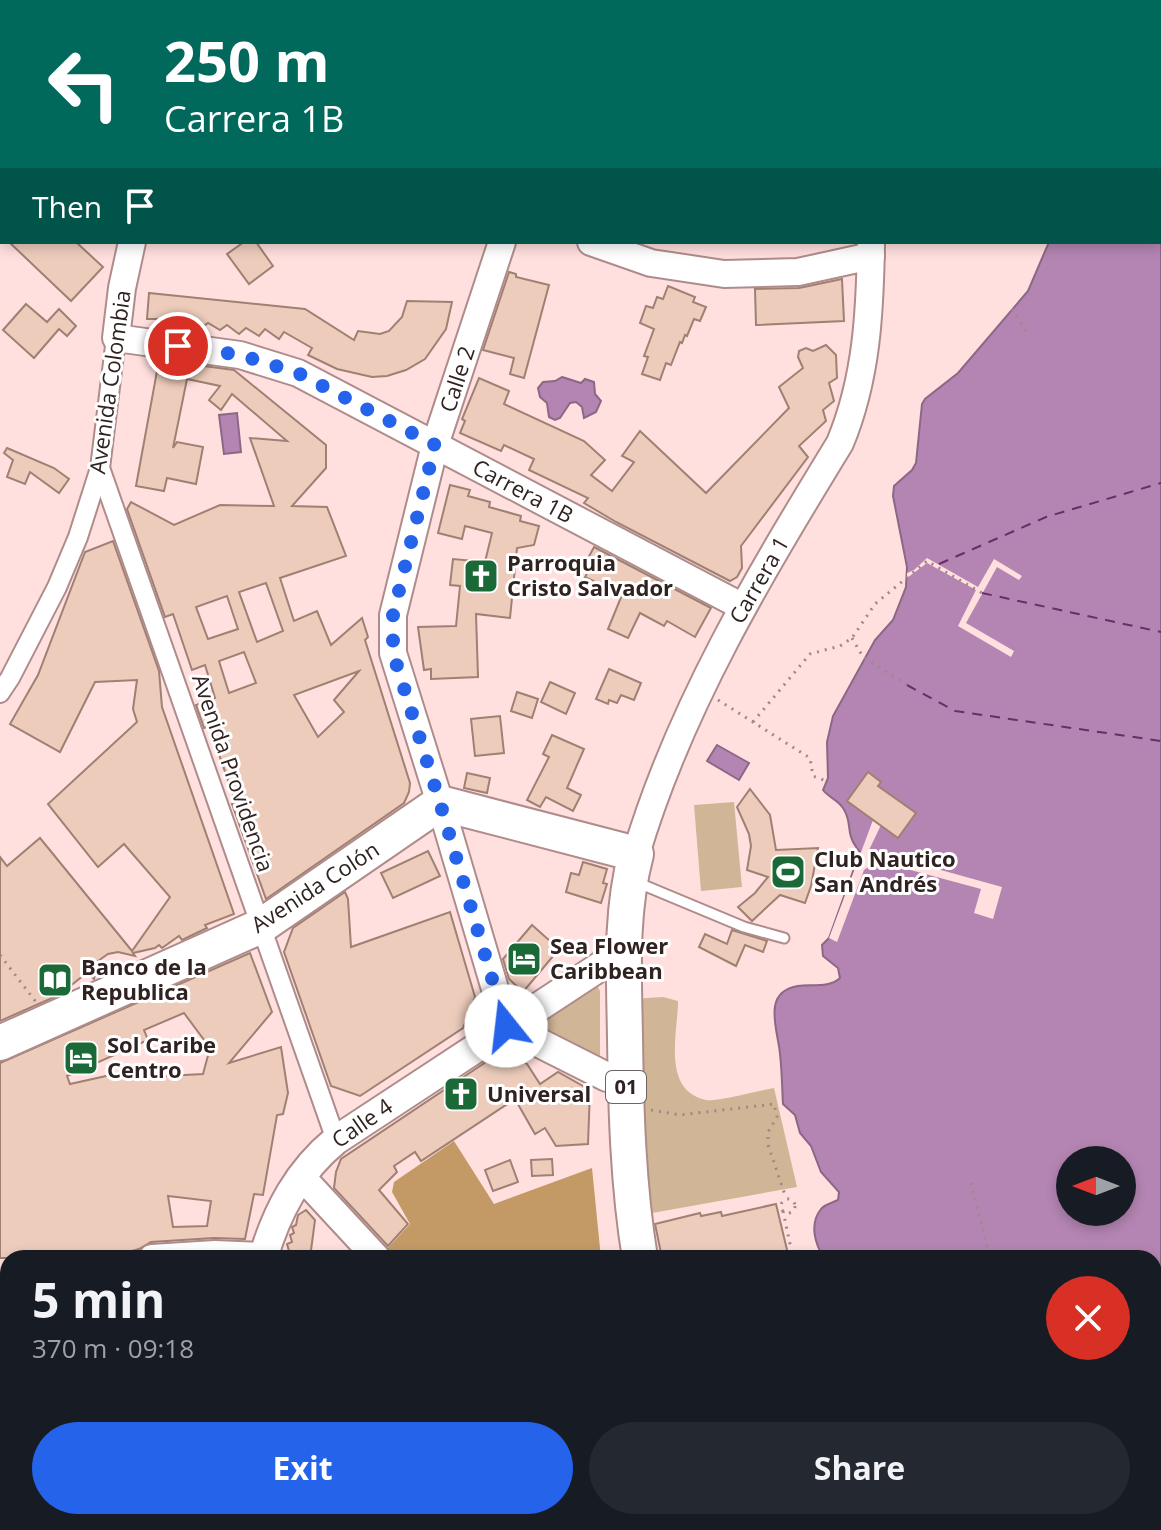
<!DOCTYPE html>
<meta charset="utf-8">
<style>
body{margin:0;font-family:"Open Sans",sans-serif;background:#242831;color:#f1f3f6;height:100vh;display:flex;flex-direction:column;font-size:30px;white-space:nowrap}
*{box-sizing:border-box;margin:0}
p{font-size:26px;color:#9ea1a6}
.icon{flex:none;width:44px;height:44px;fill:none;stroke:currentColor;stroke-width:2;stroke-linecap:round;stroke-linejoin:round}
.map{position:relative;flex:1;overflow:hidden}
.side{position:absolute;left:0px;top:1250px;width:1162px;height:280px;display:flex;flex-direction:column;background:#171b24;border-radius:24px 24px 0 0;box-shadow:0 4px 12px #0003}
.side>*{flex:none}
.top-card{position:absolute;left:0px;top:0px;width:1162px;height:244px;box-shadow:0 4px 12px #0003;background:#00695c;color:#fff;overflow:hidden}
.needle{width:52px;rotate:270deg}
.buttons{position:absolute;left:1056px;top:1146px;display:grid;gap:16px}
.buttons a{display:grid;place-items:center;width:80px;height:80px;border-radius:50%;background:#171b24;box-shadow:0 4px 12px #0003;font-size:40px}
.pin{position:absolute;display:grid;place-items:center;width:68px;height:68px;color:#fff;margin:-34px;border:4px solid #fff;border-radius:50%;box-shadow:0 2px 8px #0007}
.me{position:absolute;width:88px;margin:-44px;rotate:344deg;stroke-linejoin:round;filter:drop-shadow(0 0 6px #0008)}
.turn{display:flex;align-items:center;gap:28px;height:168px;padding:0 32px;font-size:36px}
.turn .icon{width:104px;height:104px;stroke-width:2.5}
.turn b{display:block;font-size:56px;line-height:68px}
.then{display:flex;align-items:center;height:76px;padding:0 32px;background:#0003;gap:16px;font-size:30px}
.round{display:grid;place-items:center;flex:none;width:84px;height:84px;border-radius:42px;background:#242831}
.summary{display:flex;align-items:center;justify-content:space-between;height:136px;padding:0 32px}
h1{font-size:48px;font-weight:700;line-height:60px}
.cta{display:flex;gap:16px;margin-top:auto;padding:16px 32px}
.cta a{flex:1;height:92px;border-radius:48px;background:#2563eb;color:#fff;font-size:32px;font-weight:700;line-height:92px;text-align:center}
.cta a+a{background:#242831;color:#f1f3f6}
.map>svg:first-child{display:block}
.green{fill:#d0b696}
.forest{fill:#c39a66}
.water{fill:#b485b2;stroke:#8c6786;stroke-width:2;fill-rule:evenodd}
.pier{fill:#ffe0de}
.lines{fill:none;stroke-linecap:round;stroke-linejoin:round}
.ferry{stroke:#692e68;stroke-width:2;stroke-dasharray:10 8;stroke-linecap:butt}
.building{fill:#edccbc;stroke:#9f8072;stroke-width:2;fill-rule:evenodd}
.lane-casing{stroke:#af8c8b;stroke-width:13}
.street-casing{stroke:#af8c8b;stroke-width:22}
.secondary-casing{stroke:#af8c8b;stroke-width:30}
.primary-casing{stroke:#af8c8b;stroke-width:32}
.highway-casing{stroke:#af8c8b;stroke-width:38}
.path{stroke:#9f8886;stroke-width:3;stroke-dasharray:2 6;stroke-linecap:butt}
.lane{stroke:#fff;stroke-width:9}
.street{stroke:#fff;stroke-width:18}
.secondary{stroke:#fff;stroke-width:26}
.primary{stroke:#fff;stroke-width:28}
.highway{stroke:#fff;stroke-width:34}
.route{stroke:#2563eb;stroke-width:14;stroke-dasharray:0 25.2}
.labels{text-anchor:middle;stroke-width:6;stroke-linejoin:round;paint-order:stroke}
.shield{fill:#fff;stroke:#6d6464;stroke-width:2}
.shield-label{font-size:20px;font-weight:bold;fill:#2f2221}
.street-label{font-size:22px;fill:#2f2221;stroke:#fff}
.poi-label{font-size:22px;font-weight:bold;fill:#2f2221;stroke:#fff;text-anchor:start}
</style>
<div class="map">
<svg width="1161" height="1530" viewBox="0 0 1161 1530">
<rect width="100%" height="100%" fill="#ffe0de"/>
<!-- green -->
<g class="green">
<path d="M734 802 742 887 701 891 694 805Z"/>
<path d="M597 985 600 991V1056L596 1059 528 1022Z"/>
<path d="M663 997 678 1001C678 1033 661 1090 706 1100 717 1102 761 1090 774 1088L797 1187 641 1215 631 999Z"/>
</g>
<!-- forest -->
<path class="forest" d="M454 1141 494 1204 592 1168 601 1258H445L437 1250 428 1258H393L386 1250 410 1224 392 1192 394 1182Z"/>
<!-- water -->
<g class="water">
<path d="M874 0H1161V1530H949L938 1522H1154V1258H824C815 1244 809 1224 821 1209 825 1204 832 1203 838 1200L839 1192 821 1172 811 1146 800 1133 795 1115 783 1104C782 1088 782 1071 780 1054 778 1030 761 992 798 986 811 984 830 988 840 978L838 968 823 956 822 945 829 938 860 852C843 832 854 824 843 808 838 800 828 797 823 790L828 778 827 742 833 716 875 640 893 620 906 587 907 567 893 496 894 486 912 470 916 463 922 404 925 399 958 373 1028 291 1049 242H1160V2H873ZM1070 1160H1122V1212H1070Z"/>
<path d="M562 377 581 383 585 379 594 382 595 394 601 401 596 412 584 418 582 407 576 402 570 403 560 418 555 420 549 417 547 403 540 397 538 388 543 382 555 381Z"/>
<path d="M237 413 241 452 224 454 219 415Z"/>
<path d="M717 745 749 763 739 780 707 761Z"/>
</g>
<!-- pier -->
<g class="pier">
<path d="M927 558 978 587 994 559 1022 576 1019 580 997 567 966 623 1014 651 1011 657 958 626 976 590 927 563 907 578V573L914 570Z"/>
<path d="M873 820 881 825 869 850 1002 887 993 919 974 913 981 889 881 862 874 863 864 870 837 942 829 938Z"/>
</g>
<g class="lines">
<!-- ferry -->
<g class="ferry">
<path d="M939 564 1046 517 1161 483"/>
<path d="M982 593 1161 632"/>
<path d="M907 685 955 711 1161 741"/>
</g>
</g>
<!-- building -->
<g class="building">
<path d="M9 242H76L103 267 71 301Z"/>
<path d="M244 242H256L273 266 249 284 227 254Z"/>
<path d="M509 272 516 274V277L549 285 524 378 510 374 514 358 483 350Z"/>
<path d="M842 279 844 321 756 325 755 289 799 288Z"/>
<path d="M668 286 695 297 693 302 706 307 700 321 694 319 687 336 685 335 682 343 680 342 671 365 666 363 660 380 642 374 648 357 644 356 654 329 640 323 646 306 653 308 657 297 663 299Z"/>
<path d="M149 293 305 309 354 340 358 331 380 334 389 331 402 317 407 301 452 302 446 329 425 359 406 370 387 376 372 377 337 369 308 355 312 348 284 332 279 339 265 329 259 336 246 328 239 334 227 325 220 330 208 323 201 328 189 322 183 326 174 319H147Z"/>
<path d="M26 304 47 322 59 309 76 326 67 336 59 329 34 358 3 330Z"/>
<path d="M826 345 836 355 837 378 829 383 834 401 823 410 826 421 799 446 808 457 741 546 742 568 737 577 730 581 616 522 584 503 588 498 529 470 534 459 504 445 501 451 460 433 465 421 462 419 479 378 509 391 504 404 584 441 605 460 591 475 612 491 634 462 622 456 640 431 706 493 789 408 779 387 803 368 798 357 799 351 806 348 813 351Z"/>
<path d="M159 360 234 370 326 445V468L292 506 327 507 346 556 280 578 294 621 317 611 331 645 362 618 368 637 365 640 410 783 409 792 404 803 266 899 232 804 236 803 209 726 204 728 196 705 215 698 205 665 192 670 173 614 165 617 127 509 131 502 174 525 220 505 274 506 250 438 287 441 232 394 221 410 209 400 220 386 187 379 173 448 177 442 203 447 196 484 167 478 164 491 136 486ZM266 583 283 631 257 642 239 592ZM227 596 238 629 208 639 196 607ZM244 652 256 683 229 693 219 661ZM359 671 334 700 344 712 318 737 294 695Z"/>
<path d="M7 448 54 468 69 479 59 493 30 472 25 484 7 477 13 460 4 453Z"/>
<path d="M450 485 470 490 468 496 490 502 489 507 521 516 520 521 539 526 534 545 517 548 510 618 476 614 478 677 431 679V669L424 670 418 627 456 626 460 586 450 585 453 559 485 562 492 533 465 526 462 539 438 533Z"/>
<path d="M113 541 159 671 162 707 234 914 205 925 207 928 182 940 179 936 162 948 159 945 155 948 133 953 135 956 118 952 108 954 98 961 94 979 88 972 59 995 0 1021V857L7 866 40 838 132 951 170 897 124 844 98 867 48 804 137 722 133 709 137 680 95 682 60 752 10 724 38 675 85 552Z"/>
<path d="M594 547 711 608 695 637 667 621 664 626 640 613 628 638 608 629 622 595 585 577 592 565 586 562Z"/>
<path d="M609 669 641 683 634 700 621 695 617 703 609 700 608 704 596 699Z"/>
<path d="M550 682 575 693 566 714 541 702Z"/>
<path d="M517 692 538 699 532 718 511 711Z"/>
<path d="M500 716 504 753 475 756 471 719Z"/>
<path d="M552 735 584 749 567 788 581 795 573 811 546 797 540 807 527 800 549 757 543 754Z"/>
<path d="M868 772 881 782 878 786 916 813 898 838 847 801Z"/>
<path d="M467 773 490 778 487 793 464 788Z"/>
<path d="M750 789 770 815 776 850 818 848 811 886 805 903 780 895 752 921 738 907 755 893 768 877 747 870 751 846 749 834 737 807Z"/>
<path d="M428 851 440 876 393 898 381 873Z"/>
<path d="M583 862 607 869 603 883 607 884 601 903 566 892 571 873 579 875Z"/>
<path d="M345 892 348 899 351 947 450 912 475 997 463 1028 360 1096 331 1086 284 952 293 928Z"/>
<path d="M532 925 559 949 523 992 509 979 503 959Z"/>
<path d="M732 930 767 941 763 952 745 945 736 966 699 947 705 934 727 944Z"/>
<path d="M250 953 272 1012 229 1063 281 1047 288 1093 283 1114 277 1115 263 1195 254 1194 245 1239 214 1238 151 1242 139 1249 107 1258H0V1063ZM184 1013 210 1048 203 1074 166 1076 155 1065 70 1084 67 1076 148 1040 144 1030ZM168 1196 211 1201 207 1226 173 1227Z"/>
<path d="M504 1050 527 1064 540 1084 558 1072 590 1090 588 1144 556 1146 545 1128 535 1134 515 1099 421 1161 415 1152 394 1166 397 1172 379 1190 408 1224 388 1246 334 1188 336 1172 341 1159Z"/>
<path d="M552 1159 553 1175 532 1176 531 1160Z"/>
<path d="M510 1160 518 1182 493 1191 485 1170Z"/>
<path d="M776 1204 789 1258H662L655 1224 700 1213 701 1216 721 1212 722 1216Z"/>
<path d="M306 1210 315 1220 310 1258H291L287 1244 292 1242 290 1235 294 1233 292 1227 296 1225 298 1215Z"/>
</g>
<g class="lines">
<defs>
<path id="lane" d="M636 882 744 927 784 938"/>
<g id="street">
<path d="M100 468 336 1140"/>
<path d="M0 693 10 678 57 587 78 537 100 468 116 338"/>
</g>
<g id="secondary">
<path d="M346 0 348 2"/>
<path d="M800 0 802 2"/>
<path d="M256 2 259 0"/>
<path d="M132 242 122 288 116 338 240 355 298 373 743 607"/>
<path d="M502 242 435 445 393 615V653L440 803 506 1026"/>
<path d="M591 242 651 263 724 274 798 272 871 256"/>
<path d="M636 854C680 706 760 574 840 443 867 378 870 311 871 242"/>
<path d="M301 1176 377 1258"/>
<path d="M152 1258 215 1254 264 1256"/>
<path d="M0 1297 8 1294"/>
<path d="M0 1354 8 1363"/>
<path d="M0 1487 8 1474"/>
<path d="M197 1522 260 1530"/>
<path d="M579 1522 580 1530"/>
<path d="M476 1530 540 1522"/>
</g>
<g id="primary">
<path d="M506 1026 607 1077H625"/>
<path d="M263 1258C277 1211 298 1171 336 1140L607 962H623"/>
<path d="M195 1530 197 1522"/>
</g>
<g id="highway">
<path d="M0 1043 261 926 440 803 636 854C620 914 624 975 625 1037 626 1111 628 1185 640 1258"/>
<path d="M668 1522 670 1530"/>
<path d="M693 1522 695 1530"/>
</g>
</defs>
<!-- lane casing -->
<use href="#lane" class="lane-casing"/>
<!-- street casing -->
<use href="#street" class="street-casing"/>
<!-- secondary casing -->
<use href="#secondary" class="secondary-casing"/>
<!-- primary casing -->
<use href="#primary" class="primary-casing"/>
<!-- highway casing -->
<use href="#highway" class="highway-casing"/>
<!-- path -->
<g class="path">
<path d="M864 0V2"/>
<path d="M1012 309 1027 333"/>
<path d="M852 638 863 657 907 685"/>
<path d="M718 700 810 758 813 776 826 781"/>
<path d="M753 722 810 654 840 646 852 638 875 604 927 561 982 593"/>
<path d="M0 955 36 1002"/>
<path d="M651 1110 680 1115 774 1104 777 1117 768 1132V1145L786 1198"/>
<path d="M971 1183 990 1258"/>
<circle cx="788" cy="1206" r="7"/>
<path d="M783 1211 793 1258"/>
</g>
<!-- lane -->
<use href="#lane" class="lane"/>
<!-- street -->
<use href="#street" class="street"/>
<!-- secondary -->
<use href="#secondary" class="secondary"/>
<!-- primary -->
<use href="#primary" class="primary"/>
<!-- highway -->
<use href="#highway" class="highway"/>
</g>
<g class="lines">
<!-- route -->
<path class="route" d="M178 346 240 355 298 373 435 445 393 615V653L440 803 506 1026"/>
</g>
<!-- icons -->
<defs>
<symbol id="church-square" viewBox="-11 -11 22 22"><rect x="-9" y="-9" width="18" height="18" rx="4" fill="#1c6938" stroke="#fff"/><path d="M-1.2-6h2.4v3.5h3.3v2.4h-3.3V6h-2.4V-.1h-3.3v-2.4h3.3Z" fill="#fff"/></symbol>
<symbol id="stadium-square" viewBox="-11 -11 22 22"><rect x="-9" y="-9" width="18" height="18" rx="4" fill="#1c6938" stroke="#fff"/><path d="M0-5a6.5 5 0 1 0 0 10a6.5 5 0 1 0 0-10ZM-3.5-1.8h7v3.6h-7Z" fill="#fff"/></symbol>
<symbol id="hotel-square" viewBox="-11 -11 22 22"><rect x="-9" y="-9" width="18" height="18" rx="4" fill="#1c6938" stroke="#fff"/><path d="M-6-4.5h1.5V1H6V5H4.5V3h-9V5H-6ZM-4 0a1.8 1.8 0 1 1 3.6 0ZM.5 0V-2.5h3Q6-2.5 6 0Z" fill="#fff"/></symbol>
<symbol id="library-square" viewBox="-11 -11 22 22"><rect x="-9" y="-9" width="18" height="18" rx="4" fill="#1c6938" stroke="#fff"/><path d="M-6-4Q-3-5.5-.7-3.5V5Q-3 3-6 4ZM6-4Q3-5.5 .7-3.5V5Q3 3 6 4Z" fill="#fff"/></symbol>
</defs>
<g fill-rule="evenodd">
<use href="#church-square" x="461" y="556" width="40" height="40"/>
<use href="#stadium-square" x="768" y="852" width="40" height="40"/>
<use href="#hotel-square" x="504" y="939" width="40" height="40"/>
<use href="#library-square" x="35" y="960" width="40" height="40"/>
<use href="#hotel-square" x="61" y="1038" width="40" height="40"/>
<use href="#church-square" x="441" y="1074" width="40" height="40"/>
</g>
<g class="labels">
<!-- shield labels -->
<rect class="shield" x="606" y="1071" width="40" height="32" rx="6"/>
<g class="shield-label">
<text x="626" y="1094">01</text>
</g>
<!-- street labels -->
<g class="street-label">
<text transform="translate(457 379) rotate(-72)" y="8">Calle 2</text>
<text transform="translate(110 382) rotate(-82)" y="8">Avenida Colombia</text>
<text transform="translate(523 491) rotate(28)" y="8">Carrera 1B</text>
<text transform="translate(759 580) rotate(-60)" y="8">Carrera 1</text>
<text transform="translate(233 773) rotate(71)" y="8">Avenida Providencia</text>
<text transform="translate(315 887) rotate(-33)" y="8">Avenida Colón</text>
<text transform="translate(362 1123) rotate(-35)" y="8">Calle 4</text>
</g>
<!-- poi labels -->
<g class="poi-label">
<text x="507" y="571">Parroquia<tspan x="507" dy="25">Cristo Salvador</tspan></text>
<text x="814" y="867">Club Nautico<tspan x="814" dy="25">San Andrés</tspan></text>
<text x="550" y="954">Sea Flower<tspan x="550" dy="25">Caribbean</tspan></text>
<text x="81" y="975">Banco de la<tspan x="81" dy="25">Republica</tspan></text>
<text x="107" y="1053">Sol Caribe<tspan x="107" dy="25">Centro</tspan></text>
<text x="487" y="1102">Universal</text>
</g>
</g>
</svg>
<div class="buttons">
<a><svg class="needle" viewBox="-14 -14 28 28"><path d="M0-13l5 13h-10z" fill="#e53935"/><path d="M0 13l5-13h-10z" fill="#9ea1a6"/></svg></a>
</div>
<div class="pin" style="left:178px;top:346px;background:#d93025"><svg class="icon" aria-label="arrive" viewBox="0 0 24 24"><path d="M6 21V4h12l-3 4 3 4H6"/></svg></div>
<svg class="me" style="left:506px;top:1026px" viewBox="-20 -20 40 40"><circle r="19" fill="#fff"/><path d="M0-13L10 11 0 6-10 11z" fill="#2563eb"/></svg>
<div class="top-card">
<div class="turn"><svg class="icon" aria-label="left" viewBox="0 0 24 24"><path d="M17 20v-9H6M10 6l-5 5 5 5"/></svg><div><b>250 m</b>Carrera 1B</div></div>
<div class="then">Then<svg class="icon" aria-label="arrive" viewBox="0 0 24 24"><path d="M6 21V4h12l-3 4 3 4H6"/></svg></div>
</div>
<section class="side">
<div class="summary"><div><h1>5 min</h1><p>370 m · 09:18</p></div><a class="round" style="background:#d93025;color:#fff"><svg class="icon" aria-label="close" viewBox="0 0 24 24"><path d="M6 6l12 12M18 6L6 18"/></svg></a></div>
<div class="cta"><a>Exit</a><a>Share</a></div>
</section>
</div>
